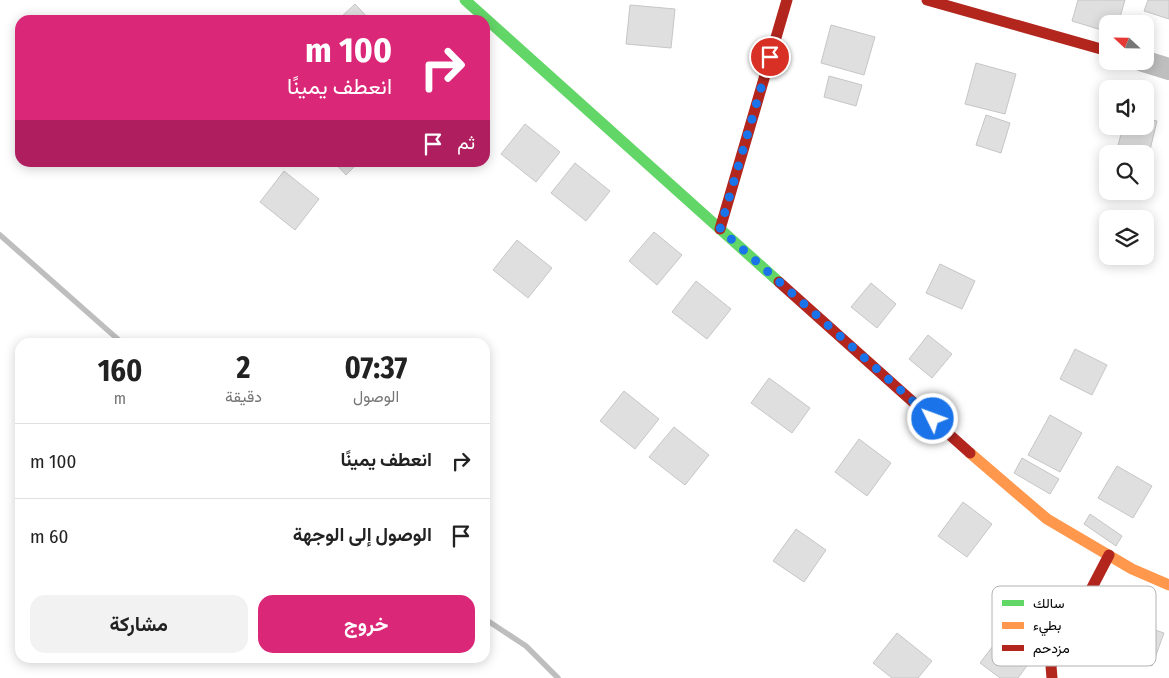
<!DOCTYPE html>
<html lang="ar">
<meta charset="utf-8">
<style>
body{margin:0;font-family:"Fira Sans Condensed",Vazirmatn,sans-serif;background:#f2f2f2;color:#222;direction:rtl;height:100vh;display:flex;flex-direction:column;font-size:19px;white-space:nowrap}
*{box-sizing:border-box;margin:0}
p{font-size:16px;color:#767676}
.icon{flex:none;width:28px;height:28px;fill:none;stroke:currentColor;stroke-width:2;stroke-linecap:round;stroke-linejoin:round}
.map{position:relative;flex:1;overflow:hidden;direction:ltr}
.drawer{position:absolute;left:15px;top:338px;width:475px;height:325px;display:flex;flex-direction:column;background:#fff;border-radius:15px;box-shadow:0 2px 12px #0003;direction:rtl}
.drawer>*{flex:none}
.hud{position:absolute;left:15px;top:15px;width:475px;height:152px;border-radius:15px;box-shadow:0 2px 12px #0003;direction:rtl;background:#db2777;color:#fff;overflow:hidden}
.needle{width:32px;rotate:292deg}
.fabs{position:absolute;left:1099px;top:15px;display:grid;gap:10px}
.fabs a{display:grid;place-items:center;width:55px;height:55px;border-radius:10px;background:#fff;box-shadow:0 2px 12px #0003;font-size:25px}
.pin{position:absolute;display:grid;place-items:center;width:42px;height:42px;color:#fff;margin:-21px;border:2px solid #fff;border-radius:50%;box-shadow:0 1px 5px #0007}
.me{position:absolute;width:55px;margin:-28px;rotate:312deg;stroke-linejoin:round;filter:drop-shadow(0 0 4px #0008)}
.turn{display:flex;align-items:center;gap:18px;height:105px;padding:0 15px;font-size:22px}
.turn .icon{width:65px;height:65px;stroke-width:2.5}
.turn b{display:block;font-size:35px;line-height:42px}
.then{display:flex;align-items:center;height:48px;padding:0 15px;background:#0003;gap:10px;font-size:19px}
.eta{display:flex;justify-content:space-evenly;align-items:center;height:85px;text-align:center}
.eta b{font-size:30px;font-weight:700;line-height:35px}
.action{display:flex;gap:10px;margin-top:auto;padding:10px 15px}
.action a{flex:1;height:58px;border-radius:15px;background:#db2777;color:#fff;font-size:20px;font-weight:700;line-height:58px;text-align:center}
.action a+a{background:#f2f2f2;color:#222}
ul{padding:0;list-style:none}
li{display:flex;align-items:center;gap:15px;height:75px;padding:0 15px;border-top:1px solid #e0e0e0}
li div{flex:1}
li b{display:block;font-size:19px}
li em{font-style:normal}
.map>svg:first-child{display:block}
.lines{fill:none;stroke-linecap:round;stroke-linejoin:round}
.stream{stroke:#bebebe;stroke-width:5.5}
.building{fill:#dfdfdf;stroke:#c6c6c6}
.street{stroke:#bebebe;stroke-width:22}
.fast{stroke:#63d668;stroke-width:11}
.slow{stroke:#ff974d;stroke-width:11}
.jam{stroke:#b3261e;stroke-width:11}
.route{stroke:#1a73e8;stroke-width:9;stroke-dasharray:0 16.2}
.key{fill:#fff;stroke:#b2b2b2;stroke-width:1}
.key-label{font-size:14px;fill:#000}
</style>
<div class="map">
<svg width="1169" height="678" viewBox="0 0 1169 678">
<rect width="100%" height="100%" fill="#fff"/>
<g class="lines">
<!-- stream -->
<g class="stream">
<path d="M0 235 121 342"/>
<path d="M485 619 526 646 558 678"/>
</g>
</g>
<!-- building -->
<g class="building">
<path d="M1078 0H1125L1118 24H1108V32L1072 21Z"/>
<path d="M1148 0H1169V19L1144 11Z"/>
<path d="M355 4 370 20H338Z"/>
<path d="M630 5 675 9 671 48 626 44Z"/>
<path d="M831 25 875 37 864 75 821 63Z"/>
<path d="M976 63 1016 74 1005 114 965 104Z"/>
<path d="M829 76 862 85 856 106 824 97Z"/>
<path d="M986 115 1010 123 1001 153 976 145Z"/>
<path d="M1145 118 1157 121 1149 154 1118 146 1123 126H1145Z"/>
<path d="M525 124 560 152 536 182 501 154Z"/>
<path d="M334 162H359L346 175Z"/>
<path d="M575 163 610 191 586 221 551 193Z"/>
<path d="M284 171 319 199 295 230 260 202Z"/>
<path d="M654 232 682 255 657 285 629 261Z"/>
<path d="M517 240 552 268 528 298 493 270Z"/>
<path d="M940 264 975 281 962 309 926 293Z"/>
<path d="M696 281 731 309 707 339 672 312Z"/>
<path d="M871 283 896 304 877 328 851 307Z"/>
<path d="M928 335 952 354 932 378 909 359Z"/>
<path d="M1075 349 1107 365 1092 395 1060 379Z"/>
<path d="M769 378 810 408 792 433 751 403Z"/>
<path d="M624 391 659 419 635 449 600 421Z"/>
<path d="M1050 415 1082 433 1060 472 1028 455Z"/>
<path d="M674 427 709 455 685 485 649 457Z"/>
<path d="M859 439 891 463 867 496 835 472Z"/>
<path d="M1022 458 1059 479 1050 494 1014 473Z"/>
<path d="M1117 466 1152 486 1133 518 1098 498Z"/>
<path d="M963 502 992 524 967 557 938 536Z"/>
<path d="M1090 514 1122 536 1116 546 1084 524Z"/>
<path d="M796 529 826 550 804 582 773 561Z"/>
<path d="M1015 617 1046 640 1018 678H1000L980 663Z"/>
<path d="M1129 621 1164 633 1152 666 1117 654Z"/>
<path d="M897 633 932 661 918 678H892L873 663Z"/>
</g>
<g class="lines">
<!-- street -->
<path class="street" d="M1143 61 1169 69"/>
<!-- fast -->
<path class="fast" d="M465 0 779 282"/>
<!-- slow -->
<path class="slow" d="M970 453 1047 519 1132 569 1169 585"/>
<!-- jam -->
<g class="jam">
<path d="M927 0 1108 51"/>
<path d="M720 229 787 0"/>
<path d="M779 282 970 453"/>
<path d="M1052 678 1051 666 1109 555"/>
</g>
</g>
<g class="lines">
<!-- route -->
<path class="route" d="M770 57 720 229 933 419"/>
</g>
<!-- legend -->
<rect x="992" y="586" width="164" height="80" rx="8" class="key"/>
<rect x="1002" y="600" width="22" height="6" fill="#63d668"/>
<rect x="1002" y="622" width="22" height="7" fill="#ff974d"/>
<rect x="1002" y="645" width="22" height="6" fill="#b3261e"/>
<g class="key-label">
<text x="1033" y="608">سالك</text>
<text x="1033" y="630">بطيء</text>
<text x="1033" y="653">مزدحم</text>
</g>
</svg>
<div class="fabs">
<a><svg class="needle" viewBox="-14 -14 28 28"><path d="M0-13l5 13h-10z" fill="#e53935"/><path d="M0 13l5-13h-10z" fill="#767676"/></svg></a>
<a><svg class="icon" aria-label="sound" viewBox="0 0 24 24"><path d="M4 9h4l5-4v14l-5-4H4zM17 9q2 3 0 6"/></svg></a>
<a><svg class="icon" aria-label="search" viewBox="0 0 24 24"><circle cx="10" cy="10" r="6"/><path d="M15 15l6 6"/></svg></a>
<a><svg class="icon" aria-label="layers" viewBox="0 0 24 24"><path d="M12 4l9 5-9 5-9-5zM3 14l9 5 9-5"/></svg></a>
</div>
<div class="pin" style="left:770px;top:57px;background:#d93025"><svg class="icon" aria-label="arrive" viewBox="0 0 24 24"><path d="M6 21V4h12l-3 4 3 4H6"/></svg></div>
<svg class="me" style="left:933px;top:419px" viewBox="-20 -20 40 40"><circle r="17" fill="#1a73e8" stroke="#fff" stroke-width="3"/><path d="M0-11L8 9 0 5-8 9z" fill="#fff"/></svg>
<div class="hud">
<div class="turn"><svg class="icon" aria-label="right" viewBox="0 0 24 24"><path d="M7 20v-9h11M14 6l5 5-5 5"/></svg><div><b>100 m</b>انعطف يمينًا</div></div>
<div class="then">ثم<svg class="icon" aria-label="arrive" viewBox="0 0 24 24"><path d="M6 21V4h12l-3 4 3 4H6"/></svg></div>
</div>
<section class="drawer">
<div class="eta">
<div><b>07:37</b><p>الوصول</p></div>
<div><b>2</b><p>دقيقة</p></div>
<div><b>160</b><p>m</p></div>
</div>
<ul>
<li><svg class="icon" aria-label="right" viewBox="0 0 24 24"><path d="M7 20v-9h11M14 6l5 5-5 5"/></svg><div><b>انعطف يمينًا</b></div><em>100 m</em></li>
<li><svg class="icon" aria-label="arrive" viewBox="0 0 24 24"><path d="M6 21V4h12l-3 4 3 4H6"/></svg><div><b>الوصول إلى الوجهة</b></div><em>60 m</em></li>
</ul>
<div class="action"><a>خروج</a><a>مشاركة</a></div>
</section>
</div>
